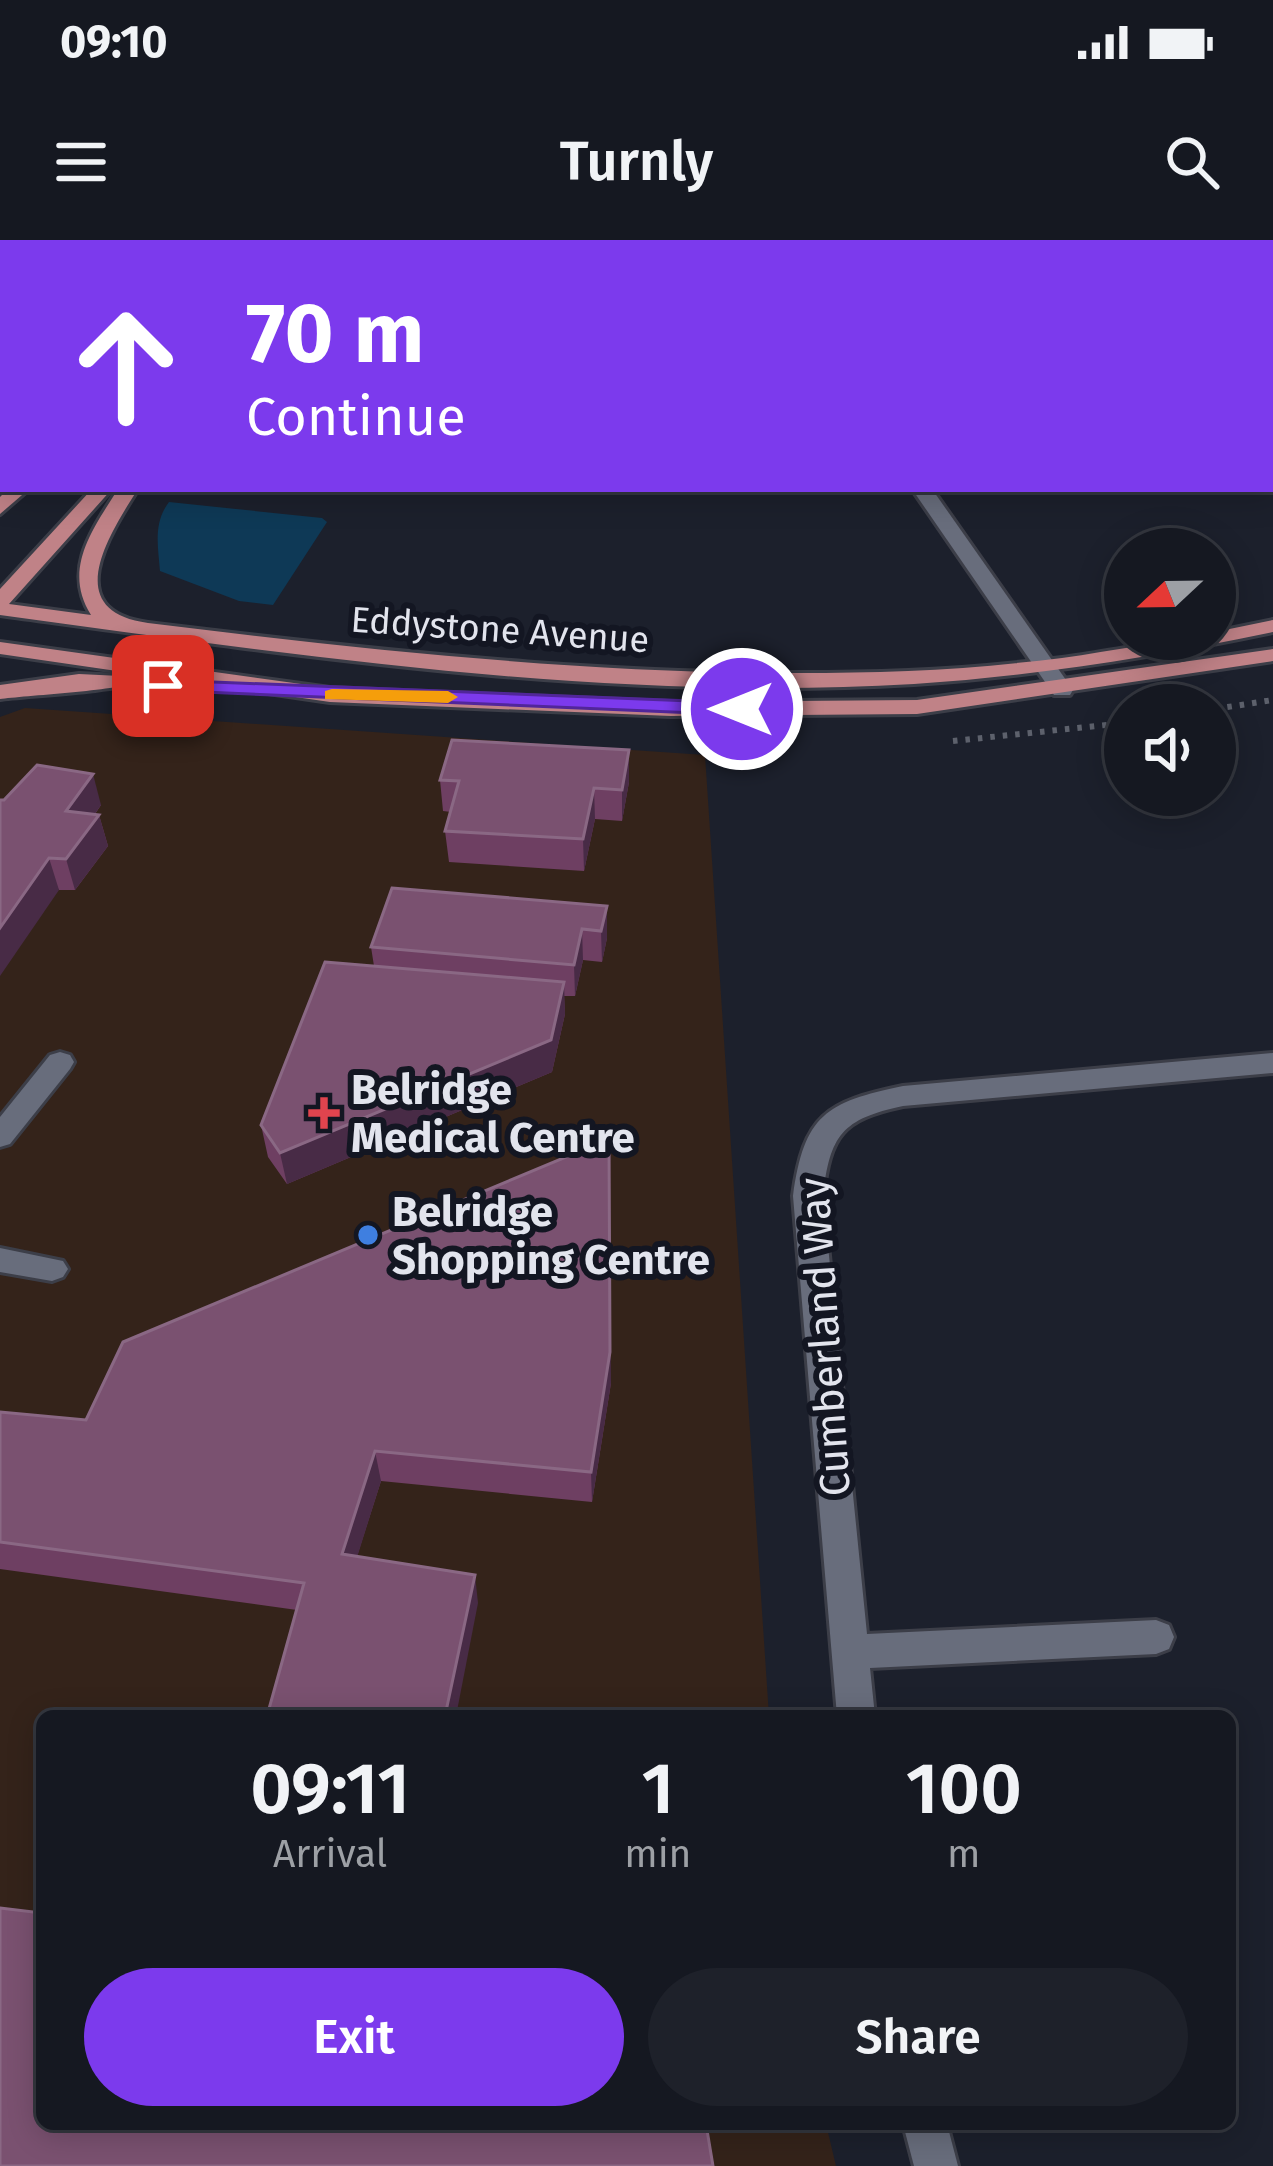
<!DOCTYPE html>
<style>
body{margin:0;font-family:"Fira Sans",sans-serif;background:#1e212a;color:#f1f3f6;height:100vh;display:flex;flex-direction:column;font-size:45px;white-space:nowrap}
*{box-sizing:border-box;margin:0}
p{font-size:39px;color:#9da0a5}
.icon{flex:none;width:66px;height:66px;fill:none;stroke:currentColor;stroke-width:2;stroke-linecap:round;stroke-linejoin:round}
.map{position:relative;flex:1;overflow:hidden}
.side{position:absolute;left:36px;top:1470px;width:1200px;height:420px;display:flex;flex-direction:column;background:#151821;border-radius:18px;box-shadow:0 6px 30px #0003,0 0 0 3px #34373f}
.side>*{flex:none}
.hud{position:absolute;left:0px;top:0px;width:1275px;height:252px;box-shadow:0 6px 30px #0003,0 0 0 3px #34373f;background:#7c3aed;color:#fff;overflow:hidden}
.needle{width:78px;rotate:248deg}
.fabs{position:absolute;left:1104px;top:288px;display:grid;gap:24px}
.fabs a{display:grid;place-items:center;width:132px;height:132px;border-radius:50%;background:#151821;box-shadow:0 6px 30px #0003,0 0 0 3px #34373f;font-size:60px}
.pin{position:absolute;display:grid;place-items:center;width:102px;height:102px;color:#fff;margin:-51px;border-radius:24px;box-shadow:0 6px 18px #0006}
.me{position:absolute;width:132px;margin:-66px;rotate:270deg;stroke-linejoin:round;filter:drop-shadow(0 0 9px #0008)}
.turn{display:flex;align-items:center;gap:42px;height:252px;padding:0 48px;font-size:54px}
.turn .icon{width:156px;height:156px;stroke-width:2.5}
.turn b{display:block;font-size:84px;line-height:102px}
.eta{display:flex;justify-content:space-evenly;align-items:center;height:204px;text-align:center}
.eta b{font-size:72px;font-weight:600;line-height:84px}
.action{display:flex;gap:24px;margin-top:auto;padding:24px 48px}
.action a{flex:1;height:138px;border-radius:72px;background:#7c3aed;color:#fff;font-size:48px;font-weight:600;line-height:138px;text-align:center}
.action a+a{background:#1e212a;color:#f1f3f6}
.status{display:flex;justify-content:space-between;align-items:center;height:84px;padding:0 60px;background:#151821;direction:ltr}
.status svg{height:33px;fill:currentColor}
header{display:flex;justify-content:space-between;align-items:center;height:156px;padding:0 48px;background:#151821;font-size:54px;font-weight:600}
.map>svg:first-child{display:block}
.commercial{fill:#34231a}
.water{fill:#0e3956}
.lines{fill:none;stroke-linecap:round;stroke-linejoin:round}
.minor-casing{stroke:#3c3e48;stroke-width:6}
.major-casing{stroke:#3c3e48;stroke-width:6}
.path-far1{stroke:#5d616c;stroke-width:4.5;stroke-dasharray:3 4.5;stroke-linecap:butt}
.path{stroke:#5d616c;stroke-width:6;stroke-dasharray:4.5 8;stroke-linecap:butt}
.minor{fill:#686d7c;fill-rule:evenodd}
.major{fill:#c08287;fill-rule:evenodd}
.wall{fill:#6e3f62}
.shaded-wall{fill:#482b46}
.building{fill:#7a5170;stroke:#8a6884;stroke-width:3}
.route{fill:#7c3aed;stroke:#51269a;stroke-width:3}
.slow{fill:#f59e0b}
.health-dot{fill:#e0444e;stroke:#131622;stroke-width:4.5}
.shop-dot{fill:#3f7fe0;stroke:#131622;stroke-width:4.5}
.labels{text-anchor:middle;stroke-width:12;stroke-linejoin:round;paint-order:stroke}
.far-street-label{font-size:36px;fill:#e2e4ed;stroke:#131622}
.poi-label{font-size:42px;font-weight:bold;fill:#e2e4ed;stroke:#131622;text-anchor:start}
.street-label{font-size:42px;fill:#e2e4ed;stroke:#131622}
</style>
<div class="status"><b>09:10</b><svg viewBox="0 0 49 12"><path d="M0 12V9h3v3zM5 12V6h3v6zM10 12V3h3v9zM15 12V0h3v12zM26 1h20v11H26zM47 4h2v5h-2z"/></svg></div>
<header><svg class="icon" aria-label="menu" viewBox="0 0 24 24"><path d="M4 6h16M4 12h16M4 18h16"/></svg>Turnly<svg class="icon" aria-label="search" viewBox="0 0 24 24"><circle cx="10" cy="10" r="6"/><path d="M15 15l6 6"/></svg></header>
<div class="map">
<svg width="1273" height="1926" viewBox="0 0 1273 1926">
<rect width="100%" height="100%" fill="#1c202c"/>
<!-- commercial -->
<path class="commercial" d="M25 468 705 515 769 1476H42V1884H826L836 1926H0V477Z"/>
<!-- water -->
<path class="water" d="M169 262 322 278 327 282 273 365 239 361 160 331C158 306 153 283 169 262Z"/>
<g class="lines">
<defs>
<g id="minor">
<rect x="919" y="0" width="16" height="3"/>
<rect x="1272" y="109" width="1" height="10"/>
<path d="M0 133 3 134V144L0 143Z"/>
<path d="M912 249H932L1073 450 1070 455H1054Z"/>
<path d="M60 812 70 815 74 822 70 829 10 904 0 907V877L50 815Z"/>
<path d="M1273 813V833L903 866C842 879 830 895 823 956L867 1394 1156 1380 1169 1385 1174 1397 1169 1409 1156 1414 870 1428 875 1476H837L793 956C804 875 826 862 903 846Z"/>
<path d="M0 1008 63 1021 68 1029 63 1037 52 1041 0 1032Z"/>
<path d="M903 1884H947L958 1926H914Z"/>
</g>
<g id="major">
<path d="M255 0H272L253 3Z"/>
<path d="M328 0H344L326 3Z"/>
<path d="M8 249H29L0 274V257Z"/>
<path d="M92 249H112L9 364 91 375C62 329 93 289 118 249H138C108 296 60 371 148 383 401 414 654 441 908 431 959 429 1012 424 1062 418 1114 411 1163 399 1215 399V392L1273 380V392C1154 417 1035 436 914 444 608 462 301 416 0 375V349Z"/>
<path d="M0 402 330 448 671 462 917 460 1273 409V421L917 474 671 476 330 462 0 414Z"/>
<path d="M79 434 120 436 131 443C122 450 22 456 0 459V445Z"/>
</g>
</defs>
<!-- minor casing -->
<use href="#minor" class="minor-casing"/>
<!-- major casing -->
<use href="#major" class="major-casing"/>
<!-- path-far1 -->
<path class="path-far1" d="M218 3 222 0"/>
<!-- path -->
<g class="path">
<path d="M1215 469 1273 460"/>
<path d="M953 501 1125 483"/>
</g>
<!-- minor -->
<use href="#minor" class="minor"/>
<!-- major -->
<use href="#major" class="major"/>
</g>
<!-- wall -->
<g class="wall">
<path d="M440 540 629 542 622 581 595 579 584 631 449 622 445 591 451 572 443 571Z"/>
<path d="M0 560 101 565 95 574 99 575 108 606 75 650H59Z"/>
<path d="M607 666V698L602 722 583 720 575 756H564L565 774 552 832 287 944 268 917 261 885 374 726 371 707Z"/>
<path d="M611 1143 592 1262 381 1241 357 1316 478 1363 297 1370 0 1329V1172L86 1180Z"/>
</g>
<!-- shaded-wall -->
<g class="shaded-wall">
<path d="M629 510V542L622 581V550Z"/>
<path d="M93 534 101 565 75 602 66 571Z"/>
<path d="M594 548 595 579 584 631 583 599Z"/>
<path d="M99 575 108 606 75 650 66 619Z"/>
<path d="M49 618 59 650 0 736V688Z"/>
<path d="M607 666V698L602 722 601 691Z"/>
<path d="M582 689 583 720 575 756 574 725Z"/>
<path d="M564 742 565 774 552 832 287 944 280 913Z"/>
<path d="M609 899 611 1143 592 1262 591 1232Z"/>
<path d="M375 1211 381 1241 349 1343 342 1314Z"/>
<path d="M475 1335 478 1363 456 1476H445Z"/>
</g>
<!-- building -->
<g class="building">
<path d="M452 500 629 510 622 550 594 548 583 599 445 591 459 541 440 540Z"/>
<path d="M37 525 93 534 66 571 99 575 66 619 49 618 0 688V560H4Z"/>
<path d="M392 648 607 666 601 691 582 689 574 725 371 707Z"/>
<path d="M325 722 564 742 551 800 280 913 261 885Z"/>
<path d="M609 899 610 1112 591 1232 375 1211 342 1314 475 1335 445 1476H267L304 1343 0 1302V1172L86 1180 123 1102Z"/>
<path d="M0 1668 42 1673V1884H706L713 1926H0Z"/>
</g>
<!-- route -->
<path class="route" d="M163 440 742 463 752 469 742 475 156 450 153 446Z"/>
<!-- slow -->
<path class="slow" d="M332 449 448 451 458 457 448 463 325 459V451Z"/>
<!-- markers -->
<path class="health-dot" d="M318 855h12v12h12v12h-12v12h-12v-12h-12v-12h12z"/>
<circle class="shop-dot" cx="368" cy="995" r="12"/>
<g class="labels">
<!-- far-street labels -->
<g class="far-street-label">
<text transform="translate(500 389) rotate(4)" y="13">Eddystone Avenue</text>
</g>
<!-- poi labels -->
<g class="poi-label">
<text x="351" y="864">Belridge<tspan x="351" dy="48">Medical Centre</tspan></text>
<text x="392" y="986">Belridge<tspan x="392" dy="48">Shopping Centre</tspan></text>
</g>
<!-- street labels -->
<g class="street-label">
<text transform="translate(824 1097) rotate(-94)" y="15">Cumberland Way</text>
</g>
</g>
</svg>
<div class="fabs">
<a><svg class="needle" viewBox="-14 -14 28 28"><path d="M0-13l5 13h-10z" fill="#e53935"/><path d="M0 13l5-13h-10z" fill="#9da0a5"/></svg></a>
<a><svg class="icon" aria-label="sound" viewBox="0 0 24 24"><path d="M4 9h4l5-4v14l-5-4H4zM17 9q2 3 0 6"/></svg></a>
</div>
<div class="pin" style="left:163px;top:446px;background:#d93025"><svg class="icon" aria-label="arrive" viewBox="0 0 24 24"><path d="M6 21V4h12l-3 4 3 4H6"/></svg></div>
<svg class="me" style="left:742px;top:469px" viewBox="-20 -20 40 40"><circle r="17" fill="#7c3aed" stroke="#fff" stroke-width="3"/><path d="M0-11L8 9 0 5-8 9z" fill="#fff"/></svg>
<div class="hud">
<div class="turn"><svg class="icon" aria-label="ahead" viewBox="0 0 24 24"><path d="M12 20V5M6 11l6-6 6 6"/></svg><div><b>70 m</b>Continue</div></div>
</div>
<section class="side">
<div class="eta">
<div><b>09:11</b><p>Arrival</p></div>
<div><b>1</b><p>min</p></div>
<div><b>100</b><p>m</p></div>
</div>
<div class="action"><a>Exit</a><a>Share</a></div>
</section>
</div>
